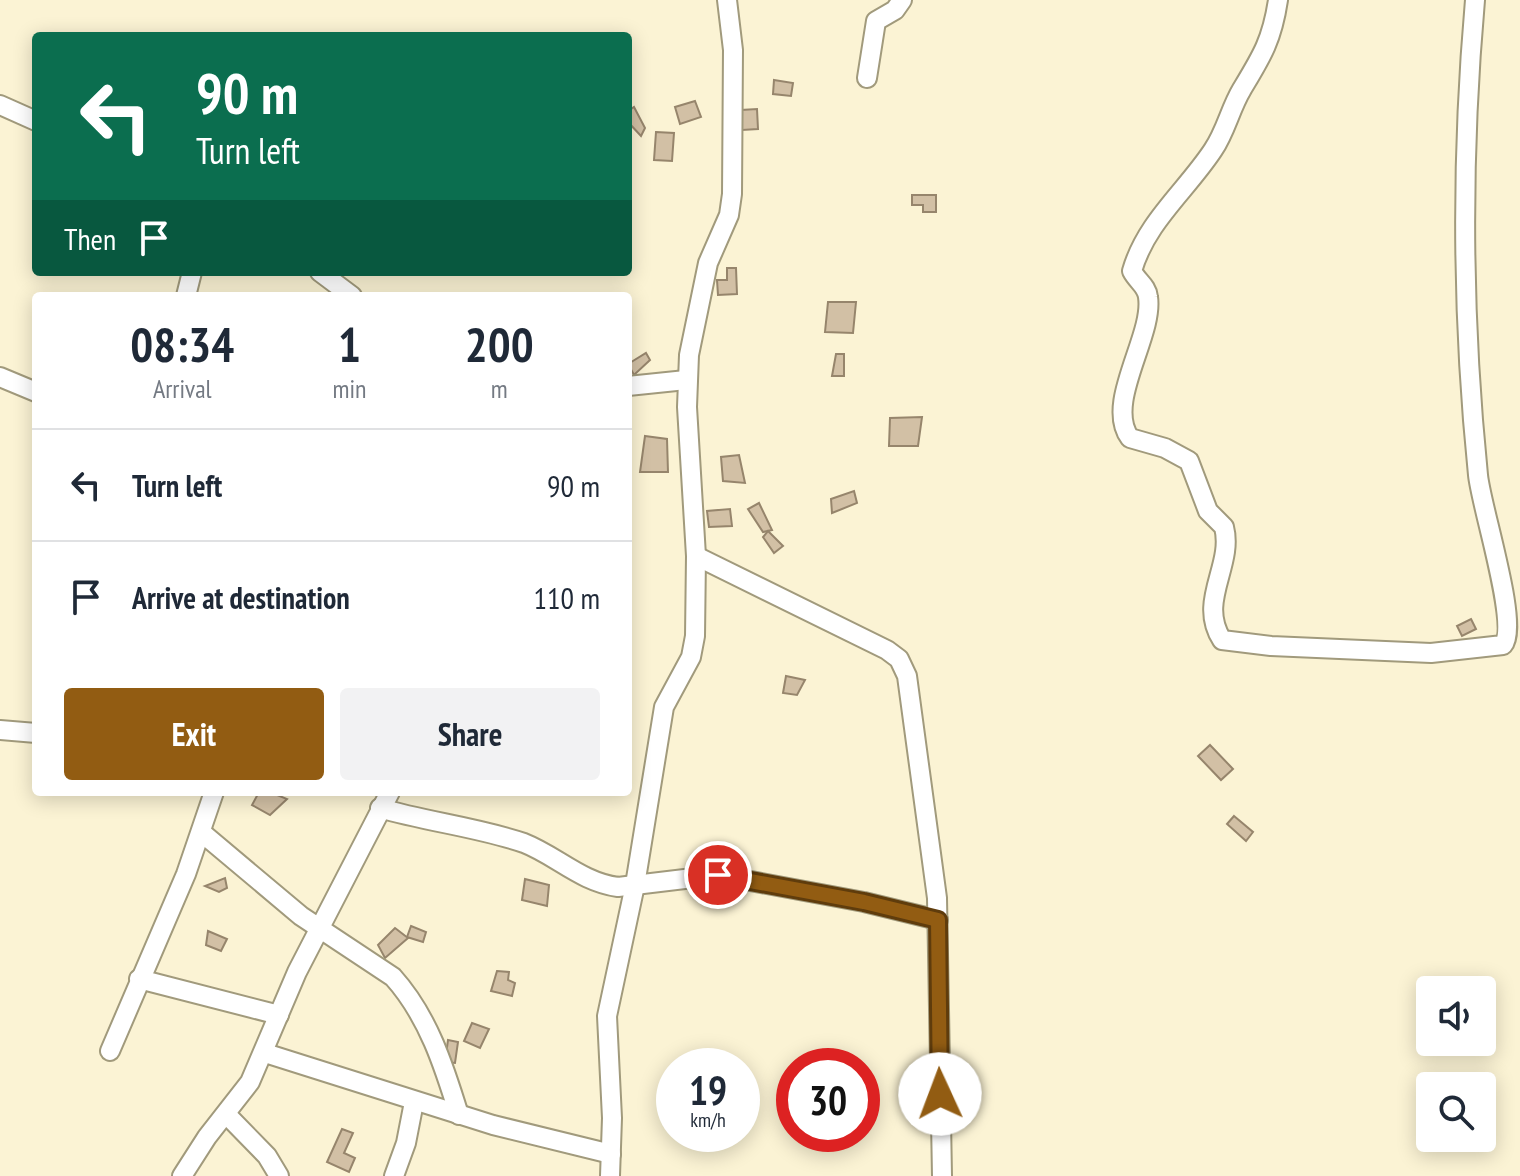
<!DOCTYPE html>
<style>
body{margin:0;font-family:"PT Sans Narrow",sans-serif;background:#f2f2f3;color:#1f2937;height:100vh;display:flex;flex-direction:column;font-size:30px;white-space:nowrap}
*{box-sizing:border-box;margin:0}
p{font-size:26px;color:#747a83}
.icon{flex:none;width:44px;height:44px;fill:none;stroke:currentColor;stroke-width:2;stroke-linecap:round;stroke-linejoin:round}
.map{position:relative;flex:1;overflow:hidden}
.sheet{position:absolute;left:32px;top:292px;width:600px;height:504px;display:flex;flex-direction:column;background:#fff;border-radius:8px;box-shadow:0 4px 20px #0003}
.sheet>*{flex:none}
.top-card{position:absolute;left:32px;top:32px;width:600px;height:244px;border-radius:8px;box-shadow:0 4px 20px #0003;background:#0b6e4f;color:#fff;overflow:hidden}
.buttons{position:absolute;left:1416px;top:976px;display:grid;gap:16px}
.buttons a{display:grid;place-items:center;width:80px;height:80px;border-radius:8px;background:#fff;box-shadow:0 4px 20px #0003;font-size:40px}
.speed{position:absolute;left:656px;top:1048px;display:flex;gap:16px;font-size:40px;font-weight:700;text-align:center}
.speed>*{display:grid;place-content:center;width:104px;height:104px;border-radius:50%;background:#fff;box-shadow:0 4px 20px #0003;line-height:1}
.speed small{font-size:20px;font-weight:400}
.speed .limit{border:12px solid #d22;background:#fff;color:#111}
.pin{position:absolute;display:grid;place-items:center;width:68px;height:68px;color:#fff;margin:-34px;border:4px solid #fff;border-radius:50%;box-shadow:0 2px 8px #0007}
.me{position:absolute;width:88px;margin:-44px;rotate:358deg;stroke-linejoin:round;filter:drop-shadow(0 0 6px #0008)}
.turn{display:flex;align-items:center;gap:28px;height:168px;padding:0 32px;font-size:36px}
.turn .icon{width:104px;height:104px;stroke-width:2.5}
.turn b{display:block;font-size:56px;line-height:68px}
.then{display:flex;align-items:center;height:76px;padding:0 32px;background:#0003;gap:16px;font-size:30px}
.eta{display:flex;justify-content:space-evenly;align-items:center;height:136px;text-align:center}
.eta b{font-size:48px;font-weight:700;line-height:56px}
.primary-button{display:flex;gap:16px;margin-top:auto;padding:16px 32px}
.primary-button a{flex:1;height:92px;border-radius:8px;background:#925c12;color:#fff;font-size:32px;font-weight:700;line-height:92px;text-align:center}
.primary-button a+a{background:#f2f2f3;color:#1f2937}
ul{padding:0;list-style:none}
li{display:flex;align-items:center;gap:24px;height:112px;padding:0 32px;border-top:2px solid #e0e1e3}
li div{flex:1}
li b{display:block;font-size:30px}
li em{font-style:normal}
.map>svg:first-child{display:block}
.building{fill:#d2c0a5;stroke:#96856c;stroke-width:2}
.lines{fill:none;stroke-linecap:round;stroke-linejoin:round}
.minor-casing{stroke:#a19a7c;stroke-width:22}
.minor{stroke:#fff;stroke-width:18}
.route-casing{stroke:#5f3c0c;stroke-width:20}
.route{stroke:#925c12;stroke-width:14}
</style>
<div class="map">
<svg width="1520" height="1176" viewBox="0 0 1520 1176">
<rect width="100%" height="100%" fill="#fbf3d4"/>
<!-- building -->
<g class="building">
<path d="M774 80 793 83 791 96 773 94Z"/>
<path d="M695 101 701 117 680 124 675 107Z"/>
<path d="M634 107 645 128 641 136 628 122V111Z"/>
<path d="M757 109 758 129 742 130 741 110Z"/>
<path d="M656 132 674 133 672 161 654 160Z"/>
<path d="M912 195H936V212H923V205H912Z"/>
<path d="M727 268H736L737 294 718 295 717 280H727Z"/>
<path d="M828 302H856L853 333 825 332Z"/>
<path d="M646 353 650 360 634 375 628 364Z"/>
<path d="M836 354H844V376H832Z"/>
<path d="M922 417 918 446H889L890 418Z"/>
<path d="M645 436 667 439 668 472H640Z"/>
<path d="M739 455 745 483 723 481 721 457Z"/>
<path d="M854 491 857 503 832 513 831 499Z"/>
<path d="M759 503 772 530 763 532 748 509Z"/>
<path d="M730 509 732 526 709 527 707 511Z"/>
<path d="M768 531 783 546 774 553 763 537Z"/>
<path d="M1471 619 1476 629 1462 636 1457 626Z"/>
<path d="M786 676 805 680 797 695 783 693Z"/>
<path d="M1210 745 1233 769 1221 780 1198 756Z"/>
<path d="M259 792H270L287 799 270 815 252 805Z"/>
<path d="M1234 816 1253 832 1246 841 1227 824Z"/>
<path d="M225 878 227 888 219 892 205 886Z"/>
<path d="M525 879 549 885 547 906 522 900Z"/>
<path d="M411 926 426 932 423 942 407 937Z"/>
<path d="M395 928 408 938 385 958 378 945Z"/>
<path d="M208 931 227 939 221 951 206 945Z"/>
<path d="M497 971 509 972 508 980 515 983 512 996 491 991Z"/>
<path d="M472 1023 489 1029 480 1048 464 1041Z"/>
<path d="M448 1040 458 1042 455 1063 445 1062Z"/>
<path d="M342 1129 353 1133 344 1153 355 1158 349 1172 327 1162Z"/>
</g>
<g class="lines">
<defs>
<g id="minor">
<path d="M1278 0C1272 40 1262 56 1242 89 1230 109 1226 131 1213 150 1186 191 1146 222 1132 271 1137 281 1147 286 1148 297 1154 336 1104 403 1130 438L1165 448 1189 461 1208 511 1224 527C1234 566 1197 601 1222 640L1271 646 1431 653 1503 645C1520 626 1481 507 1478 475 1462 318 1461 158 1475 0"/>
<path d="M867 78 876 21 895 10 902 0"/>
<path d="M0 105 36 121"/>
<path d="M320 272 352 296"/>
<path d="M186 296 192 272"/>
<path d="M0 377 36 392"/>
<path d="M628 386 686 380"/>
<path d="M696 556 887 650 899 659 907 676 937 898 942 1176"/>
<path d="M0 730 36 733"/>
<path d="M380 808C427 822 477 827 524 843 557 856 581 882 618 887L718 875 864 902 938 920"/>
<path d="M201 832 301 916 393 977C428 1016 444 1066 459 1115"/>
<path d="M139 979 279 1015"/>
<path d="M110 1051 186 874 214 792"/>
<path d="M265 1053 493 1125 611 1154"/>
<path d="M227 1115 267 1156 279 1176"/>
<path d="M182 1176 207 1137 250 1082 297 972 390 792"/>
<path d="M394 1176 406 1143 414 1102"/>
<path d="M610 1176 612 1118 607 1016 635 885 664 707 691 657 695 636 696 556 687 407 689 355 708 263 729 215 732 194 733 50 727 0"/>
</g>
</defs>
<!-- minor casing -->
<use href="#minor" class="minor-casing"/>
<!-- minor -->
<use href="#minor" class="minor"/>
</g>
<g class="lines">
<defs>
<path id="route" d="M718 875 864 902 938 920 940 1094"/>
</defs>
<!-- route casing -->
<use href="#route" class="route-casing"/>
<!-- route -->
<use href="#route" class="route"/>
</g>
</svg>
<div class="buttons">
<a><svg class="icon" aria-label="sound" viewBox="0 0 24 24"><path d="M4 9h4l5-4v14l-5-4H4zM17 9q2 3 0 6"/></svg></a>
<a><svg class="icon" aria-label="search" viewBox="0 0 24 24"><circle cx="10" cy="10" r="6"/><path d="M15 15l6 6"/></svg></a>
</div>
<div class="speed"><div>19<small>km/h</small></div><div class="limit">30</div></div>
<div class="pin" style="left:718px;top:875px;background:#d93025"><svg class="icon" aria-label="arrive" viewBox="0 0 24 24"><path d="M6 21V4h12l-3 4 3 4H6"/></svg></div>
<svg class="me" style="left:940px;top:1094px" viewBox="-20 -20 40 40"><circle r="19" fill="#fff"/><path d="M0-13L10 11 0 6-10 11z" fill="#925c12"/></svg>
<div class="top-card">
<div class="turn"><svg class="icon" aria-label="left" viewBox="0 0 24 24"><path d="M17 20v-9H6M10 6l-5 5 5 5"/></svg><div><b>90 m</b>Turn left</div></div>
<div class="then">Then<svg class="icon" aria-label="arrive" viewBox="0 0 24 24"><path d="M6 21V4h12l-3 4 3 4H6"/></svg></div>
</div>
<section class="sheet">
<div class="eta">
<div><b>08:34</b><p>Arrival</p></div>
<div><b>1</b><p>min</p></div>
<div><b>200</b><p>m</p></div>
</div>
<ul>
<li><svg class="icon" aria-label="left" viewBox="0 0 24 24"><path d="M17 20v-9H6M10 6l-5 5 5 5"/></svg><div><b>Turn left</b></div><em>90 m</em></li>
<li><svg class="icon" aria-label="arrive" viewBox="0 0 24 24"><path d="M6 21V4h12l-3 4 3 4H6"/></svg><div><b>Arrive at destination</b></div><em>110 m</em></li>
</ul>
<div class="primary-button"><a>Exit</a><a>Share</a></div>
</section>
</div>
